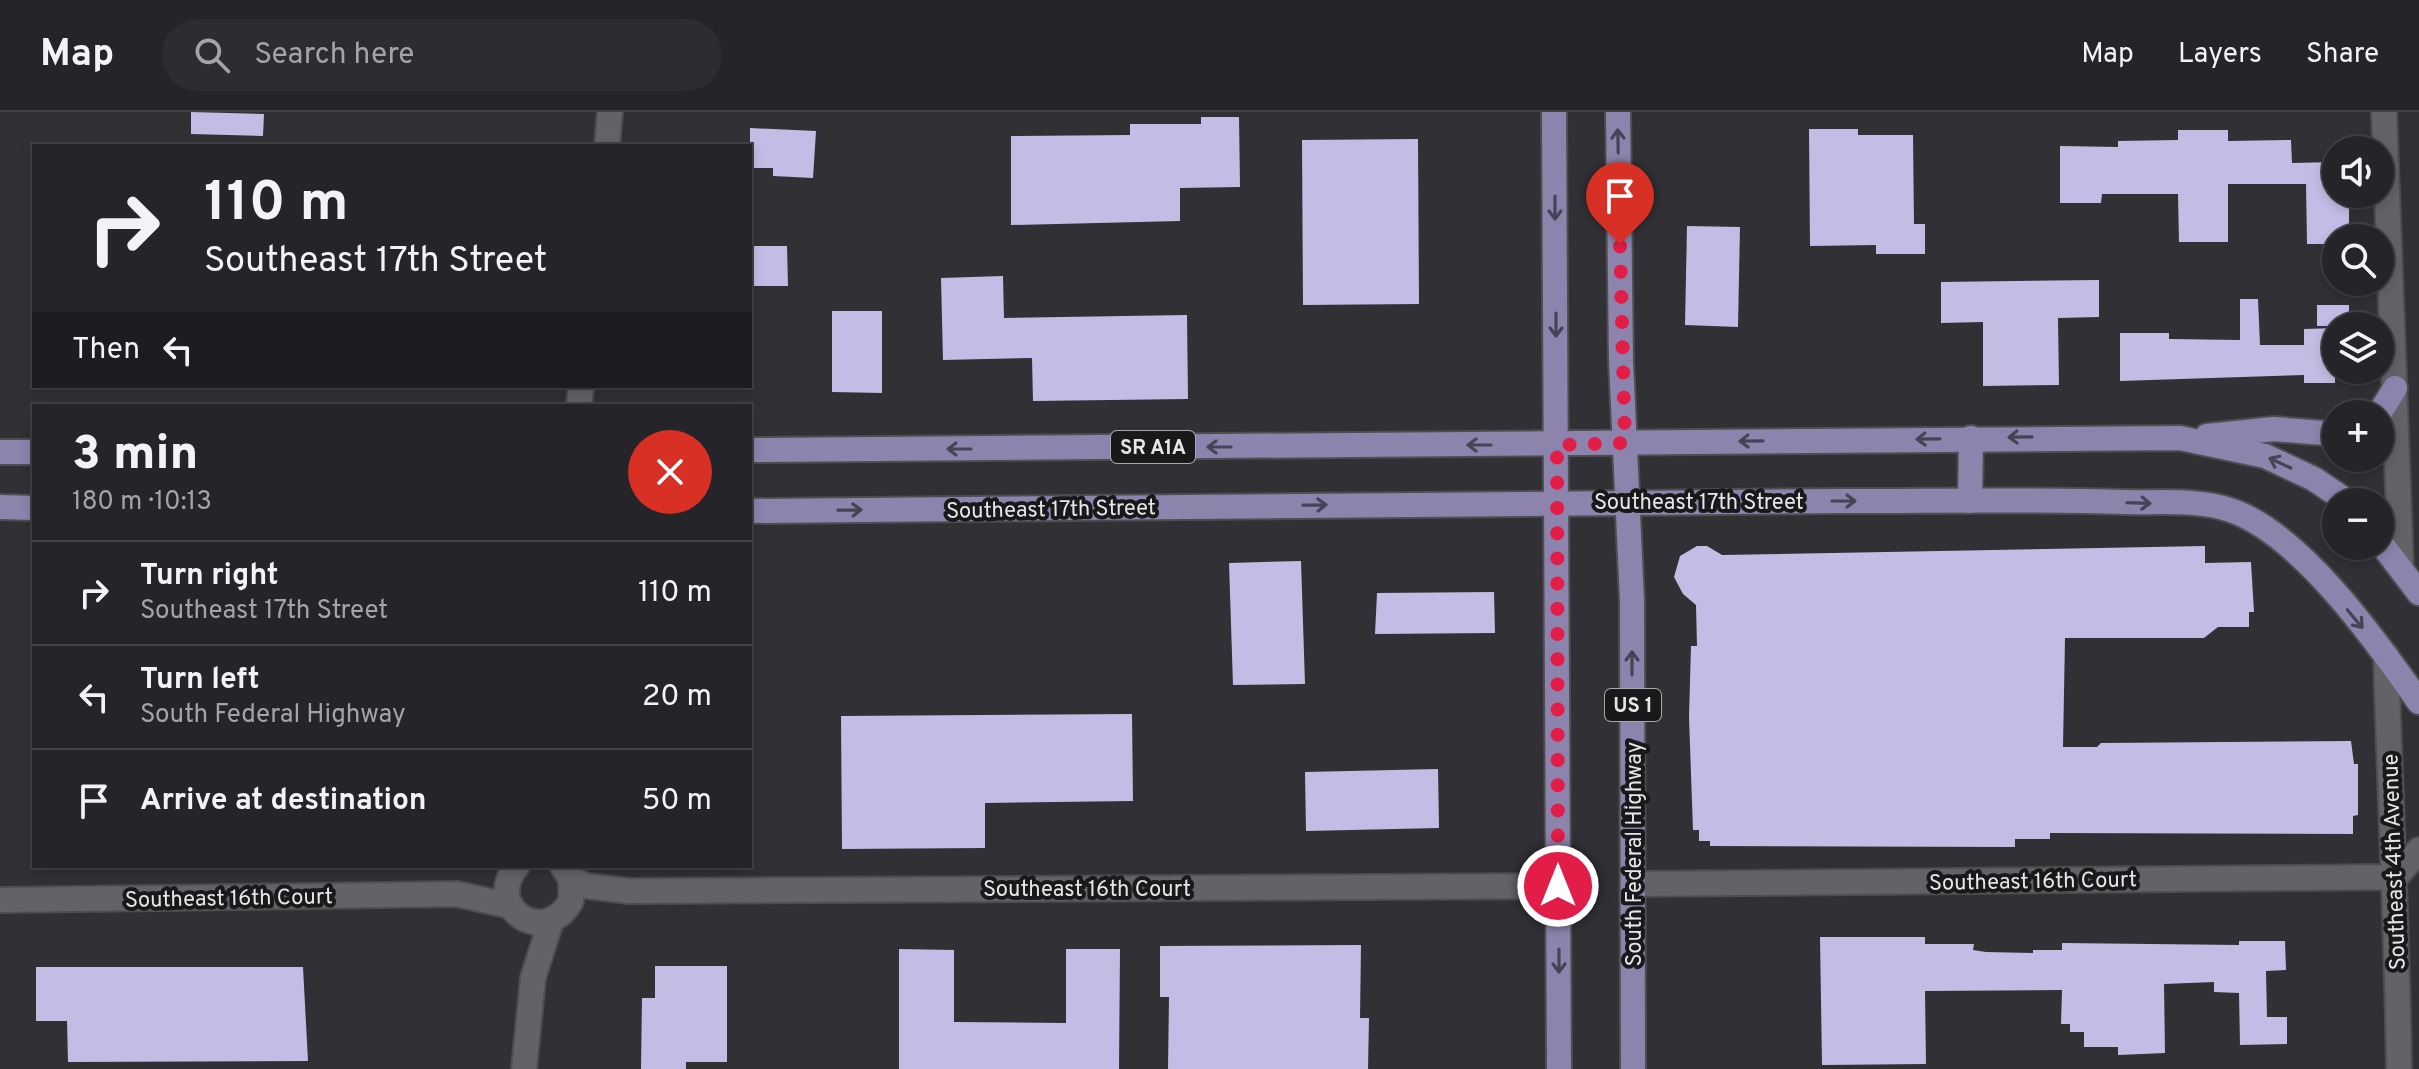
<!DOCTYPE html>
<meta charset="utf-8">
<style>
body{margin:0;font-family:Overpass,sans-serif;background:#2d2c30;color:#f1f3f6;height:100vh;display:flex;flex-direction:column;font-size:30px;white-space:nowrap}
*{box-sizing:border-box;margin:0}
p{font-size:26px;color:#a3a4a8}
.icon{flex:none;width:44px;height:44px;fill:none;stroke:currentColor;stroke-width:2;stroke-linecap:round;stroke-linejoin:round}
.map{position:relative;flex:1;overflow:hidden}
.drawer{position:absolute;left:32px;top:292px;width:720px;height:464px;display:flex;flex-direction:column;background:#252428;border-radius:0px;box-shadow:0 4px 12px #0003,0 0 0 2px #424145}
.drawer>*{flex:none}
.top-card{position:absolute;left:32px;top:32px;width:720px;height:244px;border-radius:0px;box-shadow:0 4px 12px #0003,0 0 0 2px #424145;background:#252428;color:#f1f3f6;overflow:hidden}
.tools{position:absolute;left:2322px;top:24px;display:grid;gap:16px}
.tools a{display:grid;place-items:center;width:72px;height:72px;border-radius:50%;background:#252428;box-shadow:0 4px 12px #0003,0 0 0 2px #424145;font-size:40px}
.pin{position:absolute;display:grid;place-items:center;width:68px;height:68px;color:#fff;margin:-82px -34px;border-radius:50% 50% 50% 0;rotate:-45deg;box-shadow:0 0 8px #0007}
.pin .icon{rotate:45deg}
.me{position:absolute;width:88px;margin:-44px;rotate:0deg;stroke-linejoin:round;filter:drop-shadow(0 0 6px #0008)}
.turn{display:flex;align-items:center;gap:28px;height:168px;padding:0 40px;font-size:36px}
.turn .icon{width:104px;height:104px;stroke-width:2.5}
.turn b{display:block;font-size:56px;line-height:68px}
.then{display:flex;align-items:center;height:76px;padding:0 40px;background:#0003;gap:16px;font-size:30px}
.round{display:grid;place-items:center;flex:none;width:84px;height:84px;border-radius:42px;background:#2d2c30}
.headline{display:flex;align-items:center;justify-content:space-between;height:136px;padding:0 40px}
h1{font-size:48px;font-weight:800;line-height:60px}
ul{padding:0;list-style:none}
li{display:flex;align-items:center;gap:24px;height:104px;padding:0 40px;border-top:2px solid #424145}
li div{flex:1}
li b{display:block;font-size:30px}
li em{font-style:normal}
header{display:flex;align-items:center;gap:48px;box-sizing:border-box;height:112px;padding:0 40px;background:#252428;border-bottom:2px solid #424145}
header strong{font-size:38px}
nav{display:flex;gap:44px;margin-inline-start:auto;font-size:28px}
.search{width:560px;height:72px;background:#2d2c30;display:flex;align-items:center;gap:20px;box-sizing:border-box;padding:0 28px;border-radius:44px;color:#a3a4a8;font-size:30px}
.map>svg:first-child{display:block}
.building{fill:#c3bde5}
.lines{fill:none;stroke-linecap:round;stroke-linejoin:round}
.minor-casing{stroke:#4e4e51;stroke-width:28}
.major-casing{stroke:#4e4e51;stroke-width:28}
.minor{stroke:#636267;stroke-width:24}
.major{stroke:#8c84ad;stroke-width:24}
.oneway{stroke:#474355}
.route{stroke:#e11d48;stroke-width:14;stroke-dasharray:0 25.2}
.labels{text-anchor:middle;stroke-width:8;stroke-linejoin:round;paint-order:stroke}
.shield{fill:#19181b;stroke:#a8a8ab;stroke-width:2}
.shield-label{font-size:20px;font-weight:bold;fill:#e6e6e9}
.street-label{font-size:22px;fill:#e6e6e9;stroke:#19181b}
</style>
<header>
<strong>Map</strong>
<div class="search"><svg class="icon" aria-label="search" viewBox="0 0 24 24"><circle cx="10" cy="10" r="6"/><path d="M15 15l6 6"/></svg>Search here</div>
<nav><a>Map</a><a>Layers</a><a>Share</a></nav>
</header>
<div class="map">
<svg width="2419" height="957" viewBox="0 0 2419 957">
<rect width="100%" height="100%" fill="#313035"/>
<!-- building -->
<g class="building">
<path d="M191 0 264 2 263 24 191 22Z"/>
<path d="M1201 5H1239L1240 75 1180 76V109L1011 113V24L1130 23V12H1201Z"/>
<path d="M750 16 816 19 813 66 773 64V56H750Z"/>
<path d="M1809 17H1858V23H1913L1914 112H1925V142H1876V133L1810 134Z"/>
<path d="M2178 18H2228V29L2291 28 2292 51 2336 50V82H2349V126H2336V132H2307L2306 72H2228V130H2179L2178 82H2102L2101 91H2060V34L2118 35V29L2178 28Z"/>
<path d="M1418 27 1419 192 1303 193 1302 28Z"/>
<path d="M1687 114 1740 115 1738 215 1685 213Z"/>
<path d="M750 134H787L788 174H750Z"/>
<path d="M1003 164 1004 206 1187 203 1188 287 1033 289 1032 246 943 248 941 166Z"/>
<path d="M2099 168V205L2058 206 2059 273 1983 274V210L1941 211V170Z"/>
<path d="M2240 187H2258L2260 233H2304V217L2336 216 2335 271H2304V263L2120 269V221H2169V227L2240 228Z"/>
<rect x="2317" y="193" width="32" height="21"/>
<path d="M832 199H882V281L832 280Z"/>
<path d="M1697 434H1707L1722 443 2205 434V451L2251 450 2254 500H2249V515H2218L2204 526H2065L2063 635H2097L2101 631 2351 629 2354 652H2358V703L2353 704V722L2050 721V727H2015V735L1710 734V729H1699V718H1693L1689 605 1691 534H1697L1696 493 1683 482 1674 465 1680 444Z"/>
<path d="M1301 449 1305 572 1233 573 1229 451Z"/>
<path d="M1494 480 1495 521 1375 522 1377 481Z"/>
<path d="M1132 602 1133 689 985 691V736L842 737 841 604Z"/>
<path d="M1438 657 1439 716 1306 719 1305 660Z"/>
<path d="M1820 825H1925V832H1974L1973 838 1986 840 2033 841V838H2062V831L2239 833V829H2285L2286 858 2266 859 2267 905H2287V932L2240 933 2239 881 2214 880V870L2164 872 2165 941 2118 943V935H2084V920H2070V912H2061L2062 878 1925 879 1926 952 1822 953Z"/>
<path d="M1361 833 1360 906H1369L1368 957H1168L1169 885H1160V834Z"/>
<path d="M899 837 954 838V910L1066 911V837H1120L1119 957H899Z"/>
<path d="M655 854H727V950H686V957H641L642 886H655Z"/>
<path d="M36 855H303L308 949 68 950 67 909H36Z"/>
</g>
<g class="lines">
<defs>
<g id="minor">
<path d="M2384 0 2401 457"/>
<path d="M607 34 610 0"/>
<path d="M579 294 581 274"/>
<path d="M2386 543C2390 682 2397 819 2399 957"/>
<path d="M517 754C483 794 543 837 571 789V767L563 755"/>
<path d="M2396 765 2419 738"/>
<path d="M571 767 587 774 629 779 1558 774"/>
<path d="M1634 772 2396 765"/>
<path d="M0 788 457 782 511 794"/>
<path d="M524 957 533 866 551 809"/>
</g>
<g id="major">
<path d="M1554 0 1559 957"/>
<path d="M1618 0 1621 249 1632 489 1633 957"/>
<path d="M2379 302 2395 276"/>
<path d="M2207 324 2274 317 2336 322"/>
<path d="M750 338 2180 326 2265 344 2314 367 2348 390"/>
<path d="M0 340H34"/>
<path d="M1970 389 1971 326"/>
<path d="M0 395 34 396"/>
<path d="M750 399C1114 398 1478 390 1843 389 1937 389 2031 387 2125 390 2158 391 2198 387 2230 398 2300 421 2377 530 2419 590"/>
<path d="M2380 430 2419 481"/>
</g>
</defs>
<!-- minor casing -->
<use href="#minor" class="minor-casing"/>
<!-- major casing -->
<use href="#major" class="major-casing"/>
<!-- minor -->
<use href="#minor" class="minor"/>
<!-- major -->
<use href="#major" class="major"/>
</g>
<!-- one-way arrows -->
<defs><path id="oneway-shaft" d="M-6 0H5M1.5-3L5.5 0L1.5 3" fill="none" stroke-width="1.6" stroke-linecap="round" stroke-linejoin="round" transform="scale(2)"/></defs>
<g class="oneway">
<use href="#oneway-shaft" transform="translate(1618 29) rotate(-91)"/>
<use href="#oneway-shaft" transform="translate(1555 96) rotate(90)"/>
<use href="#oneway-shaft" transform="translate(1556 213) rotate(90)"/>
<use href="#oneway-shaft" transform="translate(2020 325) rotate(179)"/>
<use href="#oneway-shaft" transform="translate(1928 327) rotate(179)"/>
<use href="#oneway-shaft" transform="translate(1751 329) rotate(179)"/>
<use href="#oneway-shaft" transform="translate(1479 333) rotate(180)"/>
<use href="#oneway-shaft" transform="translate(1219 335) rotate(180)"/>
<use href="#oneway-shaft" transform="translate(959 337) rotate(180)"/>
<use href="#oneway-shaft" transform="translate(2280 351) rotate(-155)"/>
<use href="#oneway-shaft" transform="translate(1844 389)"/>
<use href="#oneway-shaft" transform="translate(2139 391) rotate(2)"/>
<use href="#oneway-shaft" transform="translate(1315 393) rotate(-1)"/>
<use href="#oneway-shaft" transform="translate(850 398) rotate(-1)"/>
<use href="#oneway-shaft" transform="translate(2355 507) rotate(50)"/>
<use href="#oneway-shaft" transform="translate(1632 551) rotate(-90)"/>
<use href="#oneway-shaft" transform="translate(1559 849) rotate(90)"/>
</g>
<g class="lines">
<!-- route -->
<path class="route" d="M1558 774 1557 333 1625 331 1620 132"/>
</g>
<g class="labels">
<!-- shield labels -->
<g class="shield">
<rect x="1111" y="319" width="84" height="32" rx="6"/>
<rect x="1605" y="577" width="56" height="32" rx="6"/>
</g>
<g class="shield-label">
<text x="1153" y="342">SR A1A</text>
<text x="1633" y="600">US 1</text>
</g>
<!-- street labels -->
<g class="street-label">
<text x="1699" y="397">Southeast 17th Street</text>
<text transform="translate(1051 396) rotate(-1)" y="8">Southeast 17th Street</text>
<text transform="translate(1633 742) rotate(-90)" y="8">South Federal Highway</text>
<text transform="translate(2393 750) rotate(-92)" y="8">Southeast 4th Avenue</text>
<text transform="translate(2033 768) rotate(-1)" y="8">Southeast 16th Court</text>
<text x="1087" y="784">Southeast 16th Court</text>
<text transform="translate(229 785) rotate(-1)" y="8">Southeast 16th Court</text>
</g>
</g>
</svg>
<div class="tools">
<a><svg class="icon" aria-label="sound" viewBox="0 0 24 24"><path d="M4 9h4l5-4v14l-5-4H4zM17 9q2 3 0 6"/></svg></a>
<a><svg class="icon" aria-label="search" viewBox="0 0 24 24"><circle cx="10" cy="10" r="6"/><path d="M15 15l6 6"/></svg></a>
<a><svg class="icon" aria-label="layers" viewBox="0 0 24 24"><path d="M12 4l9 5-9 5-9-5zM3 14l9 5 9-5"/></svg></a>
<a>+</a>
<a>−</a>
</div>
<div class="pin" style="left:1620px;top:132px;background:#d93025"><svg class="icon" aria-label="arrive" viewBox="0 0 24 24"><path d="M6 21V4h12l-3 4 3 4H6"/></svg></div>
<svg class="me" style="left:1558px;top:774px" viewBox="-20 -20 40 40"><circle r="17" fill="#e11d48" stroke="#fff" stroke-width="3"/><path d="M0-11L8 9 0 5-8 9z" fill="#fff"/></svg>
<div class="top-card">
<div class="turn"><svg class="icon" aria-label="right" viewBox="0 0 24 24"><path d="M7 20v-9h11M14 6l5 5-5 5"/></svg><div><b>110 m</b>Southeast 17th Street</div></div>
<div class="then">Then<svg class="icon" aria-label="left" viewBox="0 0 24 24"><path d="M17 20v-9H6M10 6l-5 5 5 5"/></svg></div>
</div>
<section class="drawer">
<div class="headline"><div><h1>3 min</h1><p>180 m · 10:13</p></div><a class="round" style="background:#d93025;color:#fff"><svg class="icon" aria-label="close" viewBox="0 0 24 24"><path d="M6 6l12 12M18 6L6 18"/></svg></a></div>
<ul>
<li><svg class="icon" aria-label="right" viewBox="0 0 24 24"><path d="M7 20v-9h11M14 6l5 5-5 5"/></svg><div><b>Turn right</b><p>Southeast 17th Street</p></div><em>110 m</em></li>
<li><svg class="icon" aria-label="left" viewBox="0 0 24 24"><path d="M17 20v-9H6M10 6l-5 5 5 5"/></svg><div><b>Turn left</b><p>South Federal Highway</p></div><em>20 m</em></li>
<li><svg class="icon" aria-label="arrive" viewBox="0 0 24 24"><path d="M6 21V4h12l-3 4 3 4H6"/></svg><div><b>Arrive at destination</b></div><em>50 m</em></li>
</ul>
</section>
</div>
